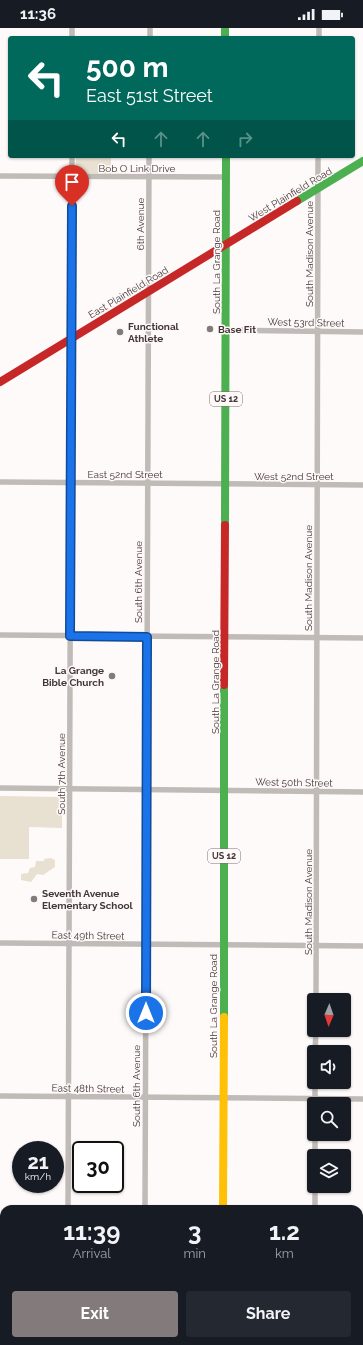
<!DOCTYPE html>
<style>
body{margin:0;font-family:Raleway,sans-serif;background:#242831;color:#f1f3f6;height:100vh;display:flex;flex-direction:column;font-size:15px;white-space:nowrap}
*{box-sizing:border-box;margin:0}
p{font-size:13px;color:#9ea1a6}
.icon{flex:none;width:22px;height:22px;fill:none;stroke:currentColor;stroke-width:2;stroke-linecap:round;stroke-linejoin:round}
.map{position:relative;flex:1;overflow:hidden}
.side{position:absolute;left:0px;top:1177px;width:363px;height:140px;display:flex;flex-direction:column;background:#171b24;border-radius:12px 12px 0 0;box-shadow:0 1px 3px #0004}
.side>*{flex:none}
.hud{position:absolute;left:8px;top:8px;width:347px;height:122px;border-radius:4px;box-shadow:0 1px 3px #0004;background:#00695c;color:#fff;overflow:hidden}
.needle{width:26px;rotate:182deg}
.controls{position:absolute;left:307px;top:965px;display:grid;gap:8px}
.controls a{display:grid;place-items:center;width:44px;height:44px;border-radius:4px;background:#171b24;box-shadow:0 1px 3px #0004;font-size:20px}
.speed{position:absolute;left:12px;top:1113px;display:flex;gap:8px;font-size:20px;font-weight:700;text-align:center}
.speed>*{display:grid;place-content:center;width:52px;height:52px;border-radius:50%;background:#171b24;box-shadow:0 1px 3px #0004;line-height:1}
.speed small{font-size:10px;font-weight:400}
.speed .limit{border:2px solid #111;border-radius:6px;background:#fff;color:#111}
.pin{position:absolute;display:grid;place-items:center;width:34px;height:34px;color:#fff;margin:-41px -17px;border-radius:50% 50% 50% 0;rotate:-45deg;box-shadow:0 0 4px #0007}
.pin .icon{rotate:45deg}
.me{position:absolute;width:44px;margin:-22px;rotate:0deg;stroke-linejoin:round;filter:drop-shadow(0 0 3px #0008)}
.turn{display:flex;align-items:center;gap:14px;height:84px;padding:0 12px;font-size:18px}
.turn .icon{width:52px;height:52px;stroke-width:2.5}
.turn b{display:block;font-size:28px;line-height:34px}
.lanes{display:flex;align-items:center;height:38px;padding:0 12px;background:#0003;justify-content:center;gap:20px;direction:ltr}
.lanes .off{opacity:.35}
.eta{display:flex;justify-content:space-evenly;align-items:center;height:68px;text-align:center}
.eta b{font-size:24px;font-weight:700;line-height:28px}
.cta{display:flex;gap:8px;margin-top:auto;padding:8px 12px}
.cta a{flex:1;height:46px;border-radius:4px;background:#837b7b;color:#fff;font-size:16px;font-weight:700;line-height:46px;text-align:center}
.cta a+a{background:#242831;color:#f1f3f6}
.status{display:flex;justify-content:space-between;align-items:center;height:28px;padding:0 20px;background:#171b24;direction:ltr}
.status svg{height:11px;fill:currentColor}
.map>svg:first-child{display:block}
.green{fill:#e8e0d0}
.lines{fill:none;stroke-linecap:round;stroke-linejoin:round}
.street{stroke:#c1bbb8;stroke-width:5.5}
.fast{stroke:#4caf50;stroke-width:8}
.slow{stroke:#ffc107;stroke-width:8}
.jam{stroke:#c62828;stroke-width:8}
.route-casing{stroke:#114b97;stroke-width:10}
.route{stroke:#1a73e8;stroke-width:7}
.poi-dot{fill:#837b7b;stroke:#fef9f8;stroke-width:1.5}
.labels{text-anchor:middle;stroke-width:3;stroke-linejoin:round;paint-order:stroke}
.shield{fill:#fef9f8;stroke:#7a7171;stroke-width:1}
.shield-label{font-size:9px;font-weight:bold;fill:#423737}
.street-label{font-size:10px;fill:#423737;stroke:#fef9f8}
.poi-label{font-size:10px;font-weight:bold;fill:#423737;stroke:#fef9f8;text-anchor:start}
</style>
<div class="status"><b>11:36</b><svg viewBox="0 0 49 12"><path d="M0 12V9h3v3zM5 12V6h3v6zM10 12V3h3v9zM15 12V0h3v12zM26 1h20v11H26zM47 4h2v5h-2z"/></svg></div>
<div class="map">
<svg width="363" height="1317" viewBox="0 0 363 1317">
<rect width="100%" height="100%" fill="#fdfaf9"/>
<!-- green -->
<g class="green">
<path d="M76 128H111V146L79 145 76 140Z"/>
<path d="M0 768 62 769V800L29 799V831H0Z"/>
<path d="M51 830 55 832V839L43 847 37 846 31 854 21 852V846L28 845 30 840 35 839 36 833H44V831Z"/>
</g>
<g class="lines">
<!-- street -->
<g class="street">
<path d="M72 10V0"/>
<path d="M150 10V0"/>
<path d="M319 10V0"/>
<path d="M0 148 227 149"/>
<path d="M226 302 363 304"/>
<path d="M0 454 363 457"/>
<path d="M0 607 363 610"/>
<path d="M0 760 363 764"/>
<path d="M0 915 363 918"/>
<path d="M316 972 318 128"/>
<path d="M315 1024 316 1002"/>
<path d="M0 1068 363 1071"/>
<path d="M315 1076V1054"/>
<path d="M315 1106V1128"/>
<path d="M315 1158V1181"/>
<path d="M68 1181 72 128"/>
<path d="M145 1181 149 128"/>
<path d="M49 1317V1313"/>
<path d="M133 1317V1313"/>
<path d="M315 1317V1313"/>
</g>
<!-- fast -->
<g class="fast">
<path d="M225 0V10"/>
<path d="M297 173 363 133"/>
<path d="M225 497 226 128"/>
<path d="M224 989V657"/>
<path d="M0 1221H4"/>
</g>
<!-- slow -->
<path class="slow" d="M223 1181 224 989"/>
<!-- jam -->
<g class="jam">
<path d="M0 354 297 173"/>
<path d="M224 657 225 497"/>
<path d="M359 1225H363"/>
<path d="M221 1313V1317"/>
</g>
</g>
<g class="lines">
<defs>
<path id="route" d="M72 178 70 608 147 609 146 985"/>
</defs>
<!-- route casing -->
<use href="#route" class="route-casing"/>
<!-- route -->
<use href="#route" class="route"/>
</g>
<!-- markers -->
<g class="poi-dot">
<circle cx="210" cy="301" r="4"/>
<circle cx="120" cy="304" r="4"/>
<circle cx="112" cy="648" r="4"/>
<circle cx="34" cy="871" r="4"/>
</g>
<g class="labels">
<!-- shield labels -->
<g class="shield">
<rect x="210" y="364" width="32" height="14" rx="3"/>
<rect x="208" y="821" width="32" height="14" rx="3"/>
</g>
<g class="shield-label">
<text x="226" y="374">US 12</text>
<text x="224" y="831">US 12</text>
</g>
<!-- street labels -->
<g class="street-label">
<text x="137" y="144">Bob O Link Drive</text>
<text transform="translate(290 166) rotate(-31)" y="4">West Plainfield Road</text>
<text transform="translate(140 196) rotate(-90)" y="4">6th Avenue</text>
<text transform="translate(309 226) rotate(-90)" y="4">South Madison Avenue</text>
<text transform="translate(216 234) rotate(-90)" y="4">South La Grange Road</text>
<text transform="translate(128 264) rotate(-31)" y="4">East Plainfield Road</text>
<text transform="translate(306 294) rotate(1)" y="4">West 53rd Street</text>
<text x="125" y="450">East 52nd Street</text>
<text x="294" y="452">West 52nd Street</text>
<text transform="translate(308 550) rotate(-90)" y="4">South Madison Avenue</text>
<text transform="translate(138 554) rotate(-90)" y="4">South 6th Avenue</text>
<text transform="translate(215 654) rotate(-90)" y="4">South La Grange Road</text>
<text transform="translate(61 746) rotate(-90)" y="4">South 7th Avenue</text>
<text transform="translate(294 754) rotate(1)" y="4">West 50th Street</text>
<text transform="translate(308 874) rotate(-90)" y="4">South Madison Avenue</text>
<text transform="translate(88 907) rotate(1)" y="4">East 49th Street</text>
<text transform="translate(213 978) rotate(-90)" y="4">South La Grange Road</text>
<text transform="translate(136 1058) rotate(-90)" y="4">South 6th Avenue</text>
<text transform="translate(88 1060) rotate(1)" y="4">East 48th Street</text>
</g>
<!-- poi labels -->
<g class="poi-label">
<text x="128" y="302">Functional<tspan x="128" dy="12">Athlete</tspan></text>
<text x="218" y="305">Base Fit</text>
<text x="104" y="646" text-anchor="end">La Grange<tspan x="104" dy="12">Bible Church</tspan></text>
<text x="42" y="869">Seventh Avenue<tspan x="42" dy="12">Elementary School</tspan></text>
</g>
</g>
</svg>
<div class="controls">
<a><svg class="needle" viewBox="-14 -14 28 28"><path d="M0-13l5 13h-10z" fill="#e53935"/><path d="M0 13l5-13h-10z" fill="#9ea1a6"/></svg></a>
<a><svg class="icon" aria-label="sound" viewBox="0 0 24 24"><path d="M4 9h4l5-4v14l-5-4H4zM17 9q2 3 0 6"/></svg></a>
<a><svg class="icon" aria-label="search" viewBox="0 0 24 24"><circle cx="10" cy="10" r="6"/><path d="M15 15l6 6"/></svg></a>
<a><svg class="icon" aria-label="layers" viewBox="0 0 24 24"><path d="M12 4l9 5-9 5-9-5zM3 14l9 5 9-5"/></svg></a>
</div>
<div class="speed"><div>21<small>km/h</small></div><div class="limit">30</div></div>
<div class="pin" style="left:72px;top:178px;background:#d93025"><svg class="icon" aria-label="arrive" viewBox="0 0 24 24"><path d="M6 21V4h12l-3 4 3 4H6"/></svg></div>
<svg class="me" style="left:146px;top:985px" viewBox="-20 -20 40 40"><circle r="17" fill="#1a73e8" stroke="#fff" stroke-width="3"/><path d="M0-11L8 9 0 5-8 9z" fill="#fff"/></svg>
<div class="hud">
<div class="turn"><svg class="icon" aria-label="left" viewBox="0 0 24 24"><path d="M17 20v-9H6M10 6l-5 5 5 5"/></svg><div><b>500 m</b>East 51st Street</div></div>
<div class="lanes"><svg class="icon" aria-label="left" viewBox="0 0 24 24"><path d="M17 20v-9H6M10 6l-5 5 5 5"/></svg><svg class="icon off" aria-label="ahead" viewBox="0 0 24 24"><path d="M12 20V5M6 11l6-6 6 6"/></svg><svg class="icon off" aria-label="ahead" viewBox="0 0 24 24"><path d="M12 20V5M6 11l6-6 6 6"/></svg><svg class="icon off" aria-label="right" viewBox="0 0 24 24"><path d="M7 20v-9h11M14 6l5 5-5 5"/></svg></div>
</div>
<section class="side">
<div class="eta">
<div><b>11:39</b><p>Arrival</p></div>
<div><b>3</b><p>min</p></div>
<div><b>1.2</b><p>km</p></div>
</div>
<div class="cta"><a>Exit</a><a>Share</a></div>
</section>
</div>
